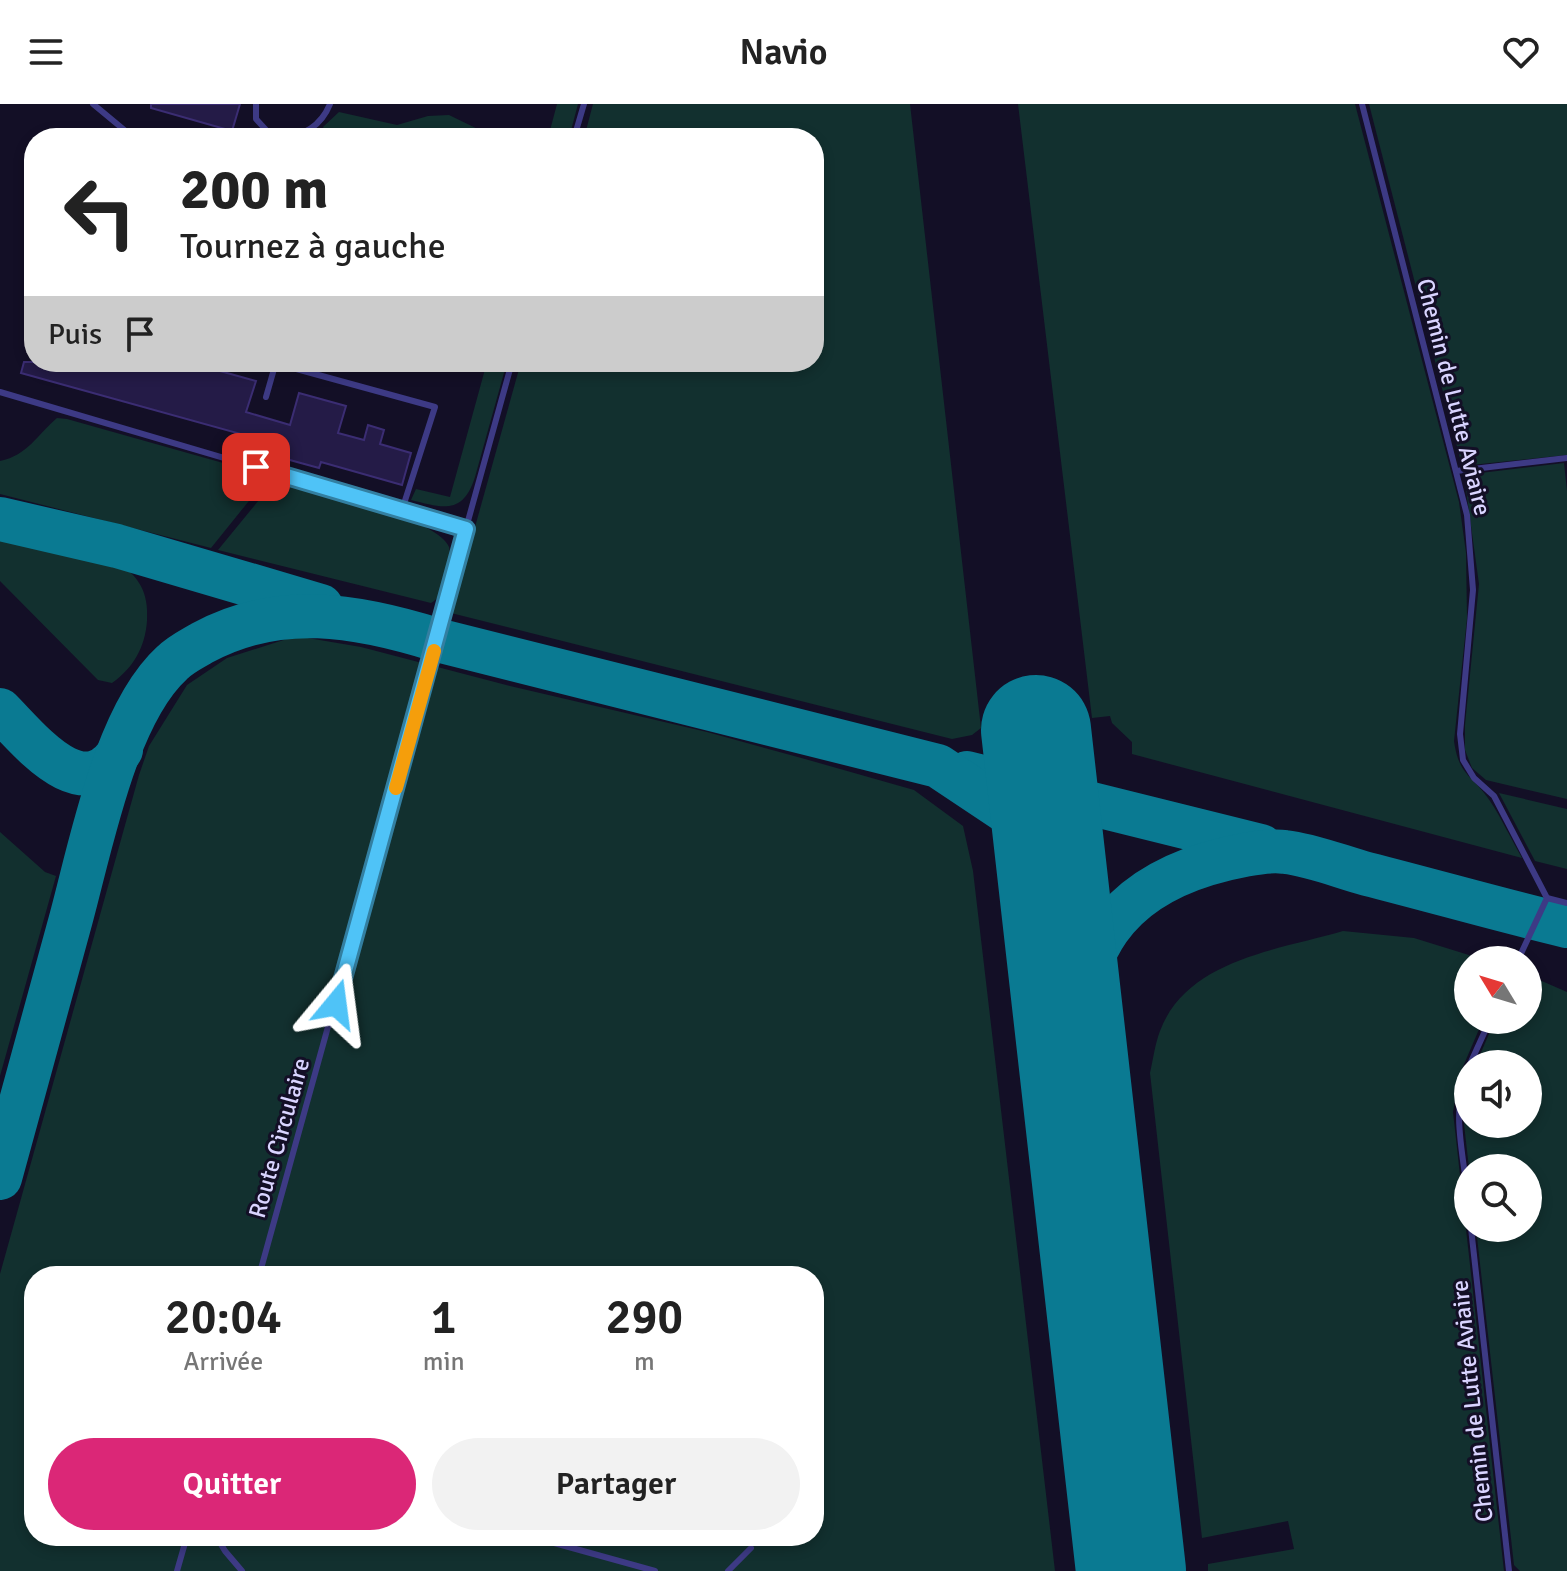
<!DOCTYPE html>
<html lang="fr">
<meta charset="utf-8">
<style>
body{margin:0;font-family:Signika,sans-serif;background:#f2f2f2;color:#222;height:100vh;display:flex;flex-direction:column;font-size:30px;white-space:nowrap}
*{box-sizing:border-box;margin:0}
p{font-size:26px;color:#767676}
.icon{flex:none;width:44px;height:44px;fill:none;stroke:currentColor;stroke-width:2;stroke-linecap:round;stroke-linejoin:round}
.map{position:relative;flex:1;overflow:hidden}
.drawer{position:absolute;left:24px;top:1162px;width:800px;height:280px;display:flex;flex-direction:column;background:#fff;border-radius:32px;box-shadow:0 4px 12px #0003}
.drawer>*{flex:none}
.guide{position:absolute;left:24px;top:24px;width:800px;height:244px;border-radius:32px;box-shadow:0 4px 12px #0003;background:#fff;color:#222;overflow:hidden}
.needle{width:52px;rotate:308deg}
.fabs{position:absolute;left:1454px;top:842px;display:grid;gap:16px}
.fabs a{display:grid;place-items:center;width:88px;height:88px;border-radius:50%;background:#fff;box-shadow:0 4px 12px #0003;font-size:40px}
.pin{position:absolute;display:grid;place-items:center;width:68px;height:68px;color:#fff;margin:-34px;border-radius:16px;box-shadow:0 4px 12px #0006}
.me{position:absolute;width:88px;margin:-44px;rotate:16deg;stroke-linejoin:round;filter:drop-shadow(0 0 6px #0008)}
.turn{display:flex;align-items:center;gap:28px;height:168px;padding:0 24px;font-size:36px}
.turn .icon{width:104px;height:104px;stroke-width:2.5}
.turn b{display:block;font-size:56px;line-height:68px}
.then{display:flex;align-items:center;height:76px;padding:0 24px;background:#0003;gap:16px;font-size:30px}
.eta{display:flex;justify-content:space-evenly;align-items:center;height:136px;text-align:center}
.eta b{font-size:48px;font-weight:600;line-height:56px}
.button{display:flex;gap:16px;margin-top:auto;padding:16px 24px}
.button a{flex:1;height:92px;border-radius:48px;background:#db2777;color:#fff;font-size:32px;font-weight:600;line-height:92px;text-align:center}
.button a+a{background:#f2f2f2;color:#222}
header{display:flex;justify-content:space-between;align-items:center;height:104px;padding:0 24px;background:#fff;font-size:36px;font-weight:600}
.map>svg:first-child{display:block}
.green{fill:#12302f;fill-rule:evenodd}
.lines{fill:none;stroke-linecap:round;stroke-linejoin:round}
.taxiway{stroke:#0a7a92;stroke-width:44}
.runway{stroke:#0a7a92;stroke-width:110}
.building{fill:#241b47;stroke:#3b2d73;stroke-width:2}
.service{stroke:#3d3a85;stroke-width:6}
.route-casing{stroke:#337fa1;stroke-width:20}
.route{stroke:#4fc3f7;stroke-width:14}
.slow{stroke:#f59e0b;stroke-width:14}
.labels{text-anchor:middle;stroke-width:6;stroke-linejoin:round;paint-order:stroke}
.street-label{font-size:24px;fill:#d9d4ff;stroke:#130f26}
</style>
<header><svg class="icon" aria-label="menu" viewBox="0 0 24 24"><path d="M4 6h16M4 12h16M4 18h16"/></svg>Navio<svg class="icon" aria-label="heart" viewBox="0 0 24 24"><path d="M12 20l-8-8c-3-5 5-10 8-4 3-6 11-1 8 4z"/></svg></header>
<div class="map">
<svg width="1567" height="1467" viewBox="0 0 1567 1467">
<rect width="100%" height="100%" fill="#130f26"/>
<!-- green -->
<g class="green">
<path d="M557 0H578L569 34H548Z"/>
<path d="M593 0H910L981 624 972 631 952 635 451 509 521 258H814V34H584Z"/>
<path d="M1018 0H1355L1459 398 1466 449 1467 514 1454 637C1459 673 1473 671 1490 697 1502 715 1511 735 1522 754L1132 650V638L1112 619 1110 612 1092 614Z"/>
<path d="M1369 0H1567V351L1462 362Z"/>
<path d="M339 8 397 21 428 12 449 11 488 30 489 34H339L326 29 323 23Z"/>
<path d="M487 258H507L475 373C463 411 443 404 411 396L416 385 450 393Z"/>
<path d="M57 314 67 315 269 372 211 444 0 390V357C28 351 37 331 57 314Z"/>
<path d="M1564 359 1567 387V695L1486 676 1472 664 1465 646V621L1479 480 1464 371Z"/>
<path d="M277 374C309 383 438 414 449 443 451 450 448 460 447 467 444 480 443 492 431 499L218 446Z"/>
<path d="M0 425C18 430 36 435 54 439 99 449 152 459 147 517 145 544 133 564 112 579L98 576 0 477Z"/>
<path d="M296 532 361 543 510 582 707 628 805 655 914 686 963 722 973 767 1055 1467H0V1170L139 671 149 642 187 581 227 554ZM34 1172H814V1432H34Z"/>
<path d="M1499 689 1567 705V765L1535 757Z"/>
<path d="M0 728 45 768 56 772 0 972Z"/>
<path d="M1343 827 1414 834 1485 856H1468V916H1483L1459 972 1453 1008 1504 1467H1208V1460L1294 1445 1288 1417 1202 1434 1150 969C1153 956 1155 940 1160 927 1187 855 1279 846 1343 827Z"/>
<path d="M1528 871 1567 888V1467H1520L1514 1461 1476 1124H1528V1064H1469L1464 1020 1468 989V1020H1528V960H1476L1495 916H1528Z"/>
</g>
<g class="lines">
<!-- taxiway -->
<g class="taxiway">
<path d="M0 415 117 442 321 502"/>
<path d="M0 606C30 636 83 706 121 646"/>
<path d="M967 669 1261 742"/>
<path d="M1072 939C1083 846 1113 789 1207 760 1227 754 1265 745 1285 748 1312 751 1341 763 1367 770 1434 787 1500 806 1567 822"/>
<path d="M0 1074C23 990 46 906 69 822 90 747 114 612 172 559 181 550 192 545 202 539 279 497 357 511 437 536L938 662 1016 714 1036 732 1047 755 1055 791"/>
</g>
<!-- runway -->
<path class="runway" d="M1036 626 1131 1467"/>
</g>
<!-- building -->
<g class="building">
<path d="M151 0H240L232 27 151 4Z"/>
<path d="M24 258H223L220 267 256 277 246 308 290 321 299 289 346 302 338 329 364 336 368 321 384 326 380 340 411 349 402 381 321 358 319 364 279 353 284 342 21 269Z"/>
</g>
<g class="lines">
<!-- service -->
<g class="service">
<path d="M93 0 134 34"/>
<path d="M256 0V15L267 27 281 34"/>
<path d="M1362 0 1467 411 1473 486 1460 630 1463 656 1474 674 1494 692 1547 794 1518 856"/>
<path d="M281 34C304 32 321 22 330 0"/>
<path d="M574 34 584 0"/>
<path d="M271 258 435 303 402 406"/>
<path d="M0 288 466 425"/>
<path d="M266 293 276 258"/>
<path d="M1456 367 1567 354"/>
<path d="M1547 794 1567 799"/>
<path d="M1470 960 1490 916"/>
<path d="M1468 964C1450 1003 1464 1054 1468 1094"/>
<path d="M1471 1124 1509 1467"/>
<path d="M259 1172 512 258"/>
<path d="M216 1432 225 1447 242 1467"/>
<path d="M529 1432 655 1467"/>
<path d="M177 1467 187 1432"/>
<path d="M728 1467 751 1444"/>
</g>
</g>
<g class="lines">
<defs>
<path id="route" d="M256 363 466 425 336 900"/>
</defs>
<!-- route casing -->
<use href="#route" class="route-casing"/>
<!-- route -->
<use href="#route" class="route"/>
<!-- slow -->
<path class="slow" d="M396 684 434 547"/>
</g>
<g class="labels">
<!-- street labels -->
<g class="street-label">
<text transform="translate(1454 293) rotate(76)" y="8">Chemin de Lutte Aviaire</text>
<text transform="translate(279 1034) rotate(-74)" y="8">Route Circulaire</text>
<text transform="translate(1472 1297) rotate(-96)" y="8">Chemin de Lutte Aviaire</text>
</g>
</g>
</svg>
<div class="fabs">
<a><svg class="needle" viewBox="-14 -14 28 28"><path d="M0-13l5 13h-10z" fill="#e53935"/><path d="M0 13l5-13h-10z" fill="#767676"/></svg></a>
<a><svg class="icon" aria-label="sound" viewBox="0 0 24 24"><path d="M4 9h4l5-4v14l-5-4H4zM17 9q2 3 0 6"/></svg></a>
<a><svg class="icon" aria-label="search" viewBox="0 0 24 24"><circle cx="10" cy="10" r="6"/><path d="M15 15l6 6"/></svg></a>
</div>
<div class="pin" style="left:256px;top:363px;background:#d93025"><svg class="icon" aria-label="arrive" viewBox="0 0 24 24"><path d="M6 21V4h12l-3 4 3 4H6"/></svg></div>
<svg class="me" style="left:336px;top:900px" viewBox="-20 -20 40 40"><path d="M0-17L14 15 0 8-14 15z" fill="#4fc3f7" stroke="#fff" stroke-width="4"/></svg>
<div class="guide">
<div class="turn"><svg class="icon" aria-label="left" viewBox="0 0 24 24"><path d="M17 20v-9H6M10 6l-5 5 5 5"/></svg><div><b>200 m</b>Tournez à gauche</div></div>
<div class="then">Puis<svg class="icon" aria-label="arrive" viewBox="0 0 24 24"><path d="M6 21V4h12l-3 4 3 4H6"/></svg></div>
</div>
<section class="drawer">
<div class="eta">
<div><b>20:04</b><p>Arrivée</p></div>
<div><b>1</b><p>min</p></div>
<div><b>290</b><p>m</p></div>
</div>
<div class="button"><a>Quitter</a><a>Partager</a></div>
</section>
</div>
